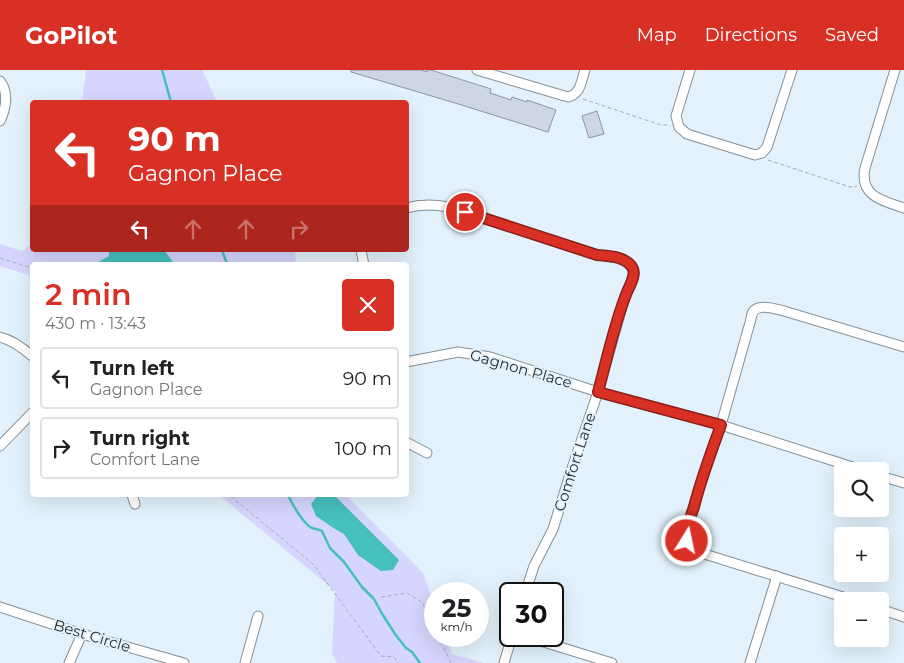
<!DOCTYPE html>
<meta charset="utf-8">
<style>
body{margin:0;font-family:Montserrat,sans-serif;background:#f2f2f2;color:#202124;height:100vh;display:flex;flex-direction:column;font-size:19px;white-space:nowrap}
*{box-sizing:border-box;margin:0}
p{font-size:16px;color:#757577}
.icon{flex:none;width:28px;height:28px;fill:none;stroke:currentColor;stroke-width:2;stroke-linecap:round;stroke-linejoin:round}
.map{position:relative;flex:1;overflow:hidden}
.drawer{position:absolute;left:30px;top:192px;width:379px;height:235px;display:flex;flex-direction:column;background:#fff;border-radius:5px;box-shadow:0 5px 20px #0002}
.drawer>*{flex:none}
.hud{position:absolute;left:30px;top:30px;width:379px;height:152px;border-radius:5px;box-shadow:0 5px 20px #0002;background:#d93025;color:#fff;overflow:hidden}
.controls{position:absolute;left:834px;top:392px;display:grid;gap:10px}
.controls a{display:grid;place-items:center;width:55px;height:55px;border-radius:5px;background:#fff;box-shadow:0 5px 20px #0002;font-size:25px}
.speed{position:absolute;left:424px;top:512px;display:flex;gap:10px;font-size:25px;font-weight:700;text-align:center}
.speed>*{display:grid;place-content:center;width:65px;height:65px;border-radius:50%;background:#fff;box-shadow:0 5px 20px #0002;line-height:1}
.speed small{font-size:12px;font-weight:400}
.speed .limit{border:2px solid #111;border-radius:8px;background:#fff;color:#111}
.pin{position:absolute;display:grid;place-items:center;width:42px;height:42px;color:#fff;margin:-21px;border:2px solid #fff;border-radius:50%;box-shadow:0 1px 5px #0007}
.me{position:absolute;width:55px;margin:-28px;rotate:10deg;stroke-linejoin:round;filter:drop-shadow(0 0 4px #0008)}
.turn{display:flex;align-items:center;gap:18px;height:105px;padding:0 15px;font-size:22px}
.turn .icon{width:65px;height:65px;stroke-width:2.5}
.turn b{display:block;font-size:35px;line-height:42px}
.lanes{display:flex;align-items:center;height:48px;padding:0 15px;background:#0003;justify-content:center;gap:25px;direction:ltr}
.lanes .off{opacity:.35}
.round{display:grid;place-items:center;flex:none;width:52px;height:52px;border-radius:5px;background:#f2f2f2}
.summary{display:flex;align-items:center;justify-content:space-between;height:85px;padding:0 15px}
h1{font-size:30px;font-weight:600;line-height:38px;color:#d93025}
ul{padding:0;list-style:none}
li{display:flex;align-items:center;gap:15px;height:62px;margin:0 10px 8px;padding:0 5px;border:2px solid #e0e0e0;border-radius:5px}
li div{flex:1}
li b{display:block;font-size:19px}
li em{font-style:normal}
header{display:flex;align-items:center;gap:30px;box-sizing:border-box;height:70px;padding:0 25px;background:#d93025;color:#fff}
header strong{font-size:24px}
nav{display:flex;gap:28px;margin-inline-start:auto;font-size:18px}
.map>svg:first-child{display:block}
.green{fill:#d5d5fd}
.water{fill:#46c0bb}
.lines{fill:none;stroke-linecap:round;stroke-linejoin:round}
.stream{stroke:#46c0bb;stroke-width:2.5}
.building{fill:#ced6e4;stroke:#8e96a2}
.street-casing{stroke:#839099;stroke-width:11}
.path{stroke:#a3afb7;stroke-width:1;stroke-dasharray:4 2.5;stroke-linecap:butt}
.street{stroke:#fff;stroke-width:9}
.route-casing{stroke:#8d1f18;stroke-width:12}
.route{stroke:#d93025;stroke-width:9}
.labels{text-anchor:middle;stroke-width:4;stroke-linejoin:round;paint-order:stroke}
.street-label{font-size:15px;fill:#282e32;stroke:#e2f1fb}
</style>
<header>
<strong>GoPilot</strong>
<nav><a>Map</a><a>Directions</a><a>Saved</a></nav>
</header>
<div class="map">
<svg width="904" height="593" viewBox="0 0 904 593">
<rect width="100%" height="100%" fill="#e2f1fb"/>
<!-- green -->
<g class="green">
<path d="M86 0H203V2L217 32H82Z"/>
<path d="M0 174 22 181 32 174V180H295L296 195H32V206L0 196Z"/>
<path d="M219 425H346L423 503 435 537V566H445L452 584 484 593H337L332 583 335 521Z"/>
</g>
<!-- water -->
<g class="water">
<path d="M109 180H164L173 192V195H93L109 186Z"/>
<path d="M318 425H334L399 490 393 500 381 501 358 485 344 464 335 459 316 446 311 434Z"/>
</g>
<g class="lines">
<!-- stream -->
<g class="stream">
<path d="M162 0 171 32"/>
<path d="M222 180 227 194"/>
<path d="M288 425C292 434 302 451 310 457 313 459 318 459 322 461L330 478 344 492 362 517 374 529 381 542 395 564 406 578 412 582 420 593"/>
</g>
</g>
<!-- building -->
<g class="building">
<path d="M351 0H421L427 2V0H431L491 19 490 23 511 30 512 27 527 32V30L556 40 548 62 455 33 388 13 351 2Z"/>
<path d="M597 41 604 64 589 68 582 46Z"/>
</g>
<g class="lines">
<defs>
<g id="street">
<path d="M477 0 568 27C581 24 581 11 585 0"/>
<path d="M690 0 676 46 679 57 687 64 755 85 762 83 767 77 792 0"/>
<path d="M895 0 865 98C859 126 883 131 904 138"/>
<path d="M0 11C9 22 6 39 0 51"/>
<path d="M406 138C421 134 433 134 448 137L597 185 617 188 625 191 632 197 634 203 622 237 598 322 571 401 553 459 534 496 525 524"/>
<path d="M361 180 364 195"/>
<path d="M0 267C12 270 23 278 32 286"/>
<path d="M406 292 458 282 490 287 598 322 721 355 865 401"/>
<path d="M406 372 427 383"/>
<path d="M0 376 32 343"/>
<path d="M880 406 904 413"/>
<path d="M132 425 135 434"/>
<path d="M856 531 698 482 687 475 686 465 688 455 698 421 721 355 751 249C752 231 773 238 784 241L904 277"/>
<path d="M0 537 82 564 184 593"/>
<path d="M880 539 904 547"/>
<path d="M524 566 612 593"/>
<path d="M69 593 82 564"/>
<path d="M245 593 258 546"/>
<path d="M504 593 512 566"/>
<path d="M750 593 777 506"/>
</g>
</defs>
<!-- street casing -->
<use href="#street" class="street-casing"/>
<!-- path -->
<g class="path">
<path d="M583 29 661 55H670"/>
<path d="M768 90 850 117 857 116"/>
<path d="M0 188 32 198"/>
<path d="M232 425 234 429 313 494 381 586 394 587 398 593"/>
<path d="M381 527 407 523 422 532 435 560"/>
<path d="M438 566 451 593"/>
</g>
<!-- street -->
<use href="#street" class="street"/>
</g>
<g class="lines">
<defs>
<path id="route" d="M465 142 597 185C608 186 625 186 632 197 637 204 630 215 627 222 614 254 607 289 598 322L721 355C711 382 701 409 694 437 690 448 686 459 687 471"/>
</defs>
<!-- route casing -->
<use href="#route" class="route-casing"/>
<!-- route -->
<use href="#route" class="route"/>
</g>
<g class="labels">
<!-- street labels -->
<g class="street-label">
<text transform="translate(521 299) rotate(16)" y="5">Gagnon Place</text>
<text transform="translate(575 392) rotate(-72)" y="5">Comfort Lane</text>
<text transform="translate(92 566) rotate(17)" y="5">Best Circle</text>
</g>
</g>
</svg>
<div class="controls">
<a><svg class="icon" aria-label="search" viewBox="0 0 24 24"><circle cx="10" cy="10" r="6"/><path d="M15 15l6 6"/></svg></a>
<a>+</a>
<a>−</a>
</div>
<div class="speed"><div>25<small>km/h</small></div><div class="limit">30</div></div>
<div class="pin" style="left:465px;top:142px;background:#d93025"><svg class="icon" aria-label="arrive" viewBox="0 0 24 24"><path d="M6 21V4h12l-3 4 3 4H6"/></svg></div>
<svg class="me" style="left:687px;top:471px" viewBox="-20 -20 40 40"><circle r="17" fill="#d93025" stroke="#fff" stroke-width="3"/><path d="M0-11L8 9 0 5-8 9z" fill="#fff"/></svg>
<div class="hud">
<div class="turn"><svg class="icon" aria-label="left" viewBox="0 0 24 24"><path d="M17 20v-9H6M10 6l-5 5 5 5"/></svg><div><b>90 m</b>Gagnon Place</div></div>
<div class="lanes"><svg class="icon" aria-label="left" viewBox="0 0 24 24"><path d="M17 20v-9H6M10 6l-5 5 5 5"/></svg><svg class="icon off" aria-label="ahead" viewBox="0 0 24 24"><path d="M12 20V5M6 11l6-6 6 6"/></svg><svg class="icon off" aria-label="ahead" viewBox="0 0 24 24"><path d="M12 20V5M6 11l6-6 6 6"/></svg><svg class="icon off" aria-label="right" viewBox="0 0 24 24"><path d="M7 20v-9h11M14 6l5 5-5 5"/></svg></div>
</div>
<section class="drawer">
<div class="summary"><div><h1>2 min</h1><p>430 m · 13:43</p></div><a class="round" style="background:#d93025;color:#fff"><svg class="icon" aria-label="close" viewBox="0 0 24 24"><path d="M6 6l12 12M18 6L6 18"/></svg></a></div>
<ul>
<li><svg class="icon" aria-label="left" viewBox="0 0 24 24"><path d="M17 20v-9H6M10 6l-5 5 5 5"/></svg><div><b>Turn left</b><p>Gagnon Place</p></div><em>90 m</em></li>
<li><svg class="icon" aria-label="right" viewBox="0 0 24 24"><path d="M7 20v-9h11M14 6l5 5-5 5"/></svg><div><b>Turn right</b><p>Comfort Lane</p></div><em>100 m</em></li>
</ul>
</section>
</div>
